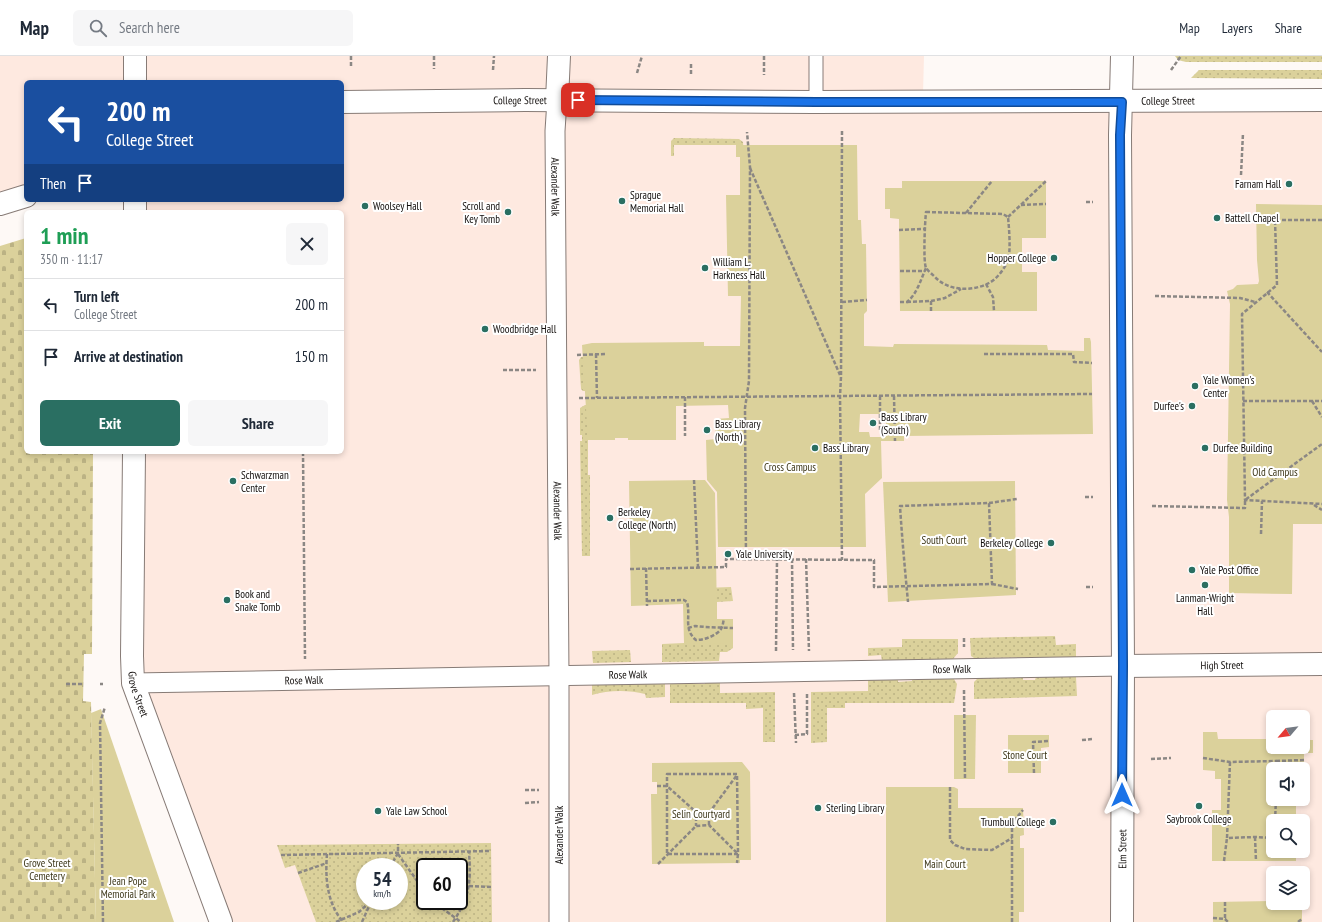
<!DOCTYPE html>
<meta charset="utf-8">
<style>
body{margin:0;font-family:"PT Sans Narrow",sans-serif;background:#f6f6f7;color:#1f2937;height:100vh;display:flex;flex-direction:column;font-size:15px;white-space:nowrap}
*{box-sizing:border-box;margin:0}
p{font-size:13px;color:#747a83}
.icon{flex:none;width:22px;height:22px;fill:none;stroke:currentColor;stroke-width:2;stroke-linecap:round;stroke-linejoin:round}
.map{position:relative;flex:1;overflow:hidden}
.drawer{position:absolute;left:24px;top:154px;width:320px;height:244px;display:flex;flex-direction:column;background:#fff;border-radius:6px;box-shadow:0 2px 6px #0003}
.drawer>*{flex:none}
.guide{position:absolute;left:24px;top:24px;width:320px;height:122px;border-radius:6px;box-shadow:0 2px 6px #0003;background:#1a4fa0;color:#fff;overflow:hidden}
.needle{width:26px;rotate:241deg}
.controls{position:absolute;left:1266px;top:654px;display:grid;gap:8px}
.controls a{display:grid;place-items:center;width:44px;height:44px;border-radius:6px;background:#fff;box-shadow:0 2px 6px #0003;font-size:20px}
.speed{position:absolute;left:356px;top:802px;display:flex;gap:8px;font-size:20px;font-weight:700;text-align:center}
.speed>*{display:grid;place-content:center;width:52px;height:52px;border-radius:50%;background:#fff;box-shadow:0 2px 6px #0003;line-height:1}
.speed small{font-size:10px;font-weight:400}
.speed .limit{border:2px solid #111;border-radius:6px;background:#fff;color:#111}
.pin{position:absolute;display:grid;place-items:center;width:34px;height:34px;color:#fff;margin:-17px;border-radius:8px;box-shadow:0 2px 6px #0006}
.me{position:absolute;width:44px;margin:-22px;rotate:0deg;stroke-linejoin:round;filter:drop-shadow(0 0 3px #0008)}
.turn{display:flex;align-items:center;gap:14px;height:84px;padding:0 16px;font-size:18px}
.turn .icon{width:52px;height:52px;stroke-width:2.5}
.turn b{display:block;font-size:28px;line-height:34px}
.then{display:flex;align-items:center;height:38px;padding:0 16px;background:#0003;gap:8px;font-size:15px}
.round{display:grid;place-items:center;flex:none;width:42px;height:42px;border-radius:6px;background:#f6f6f7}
.headline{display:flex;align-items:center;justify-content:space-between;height:68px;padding:0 16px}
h1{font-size:24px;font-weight:600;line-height:30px;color:#1e9e55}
.primary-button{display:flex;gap:8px;margin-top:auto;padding:8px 16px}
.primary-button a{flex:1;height:46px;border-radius:6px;background:#2a6f62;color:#fff;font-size:16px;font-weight:600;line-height:46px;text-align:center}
.primary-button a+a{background:#f6f6f7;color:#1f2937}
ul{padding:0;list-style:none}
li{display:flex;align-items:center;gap:12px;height:52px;padding:0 16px;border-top:1px solid #e0e1e3}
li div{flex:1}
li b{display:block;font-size:15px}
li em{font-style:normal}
header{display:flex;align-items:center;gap:24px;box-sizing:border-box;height:56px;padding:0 20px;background:#fff;border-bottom:1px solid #e0e1e3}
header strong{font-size:19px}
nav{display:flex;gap:22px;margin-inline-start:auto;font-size:14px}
.search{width:280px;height:36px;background:#f6f6f7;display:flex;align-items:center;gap:10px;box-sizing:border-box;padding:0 14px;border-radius:6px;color:#747a83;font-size:15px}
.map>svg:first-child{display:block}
.built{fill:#fee9e0;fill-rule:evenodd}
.grass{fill:url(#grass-dots);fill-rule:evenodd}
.cemetery{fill:url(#cemetery-stones)}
.park{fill:#dbd19b;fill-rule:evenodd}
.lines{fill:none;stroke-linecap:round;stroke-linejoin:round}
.service-casing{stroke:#877b76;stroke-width:15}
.pedestrian-casing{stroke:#877b76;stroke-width:21}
.minor-casing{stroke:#877b76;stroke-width:24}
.secondary-casing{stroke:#877b76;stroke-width:24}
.primary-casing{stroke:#877b76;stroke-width:24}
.path{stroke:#8b8784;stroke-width:2.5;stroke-dasharray:4 2;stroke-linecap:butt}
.service{stroke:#fff;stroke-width:13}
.pedestrian{stroke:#fff;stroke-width:19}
.minor{stroke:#fff;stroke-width:22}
.secondary{stroke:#fff;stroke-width:22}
.primary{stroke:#fff;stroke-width:22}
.route-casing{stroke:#114b97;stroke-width:10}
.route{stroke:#1a73e8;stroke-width:7}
.poi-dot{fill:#2a6f62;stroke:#fff;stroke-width:1.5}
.labels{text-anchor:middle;stroke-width:4;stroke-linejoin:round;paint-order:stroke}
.street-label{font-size:11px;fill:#110d0b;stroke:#fff}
.poi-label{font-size:11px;fill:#110d0b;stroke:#fff;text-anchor:start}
.park-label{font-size:11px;fill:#3c3618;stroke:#fff}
</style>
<header>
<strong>Map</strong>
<div class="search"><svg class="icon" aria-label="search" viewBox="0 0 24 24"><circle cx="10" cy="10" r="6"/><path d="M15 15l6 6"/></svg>Search here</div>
<nav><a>Map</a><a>Layers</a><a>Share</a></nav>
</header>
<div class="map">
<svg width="1322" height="866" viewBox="0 0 1322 866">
<defs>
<pattern id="grass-dots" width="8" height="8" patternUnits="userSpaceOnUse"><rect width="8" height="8" fill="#dbd19b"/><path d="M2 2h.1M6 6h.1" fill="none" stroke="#bbb284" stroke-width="1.8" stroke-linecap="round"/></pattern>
<pattern id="cemetery-stones" width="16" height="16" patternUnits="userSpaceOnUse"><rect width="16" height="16" fill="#dbd19b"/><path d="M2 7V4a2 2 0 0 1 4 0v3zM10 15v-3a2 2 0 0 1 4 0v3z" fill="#bbb284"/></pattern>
</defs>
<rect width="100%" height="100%" fill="#fef9f6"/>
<!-- built -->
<path class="built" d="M0 0H924L923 38 1322 44V866H221L133 627 134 396H342V156H136V144H342V26H26V128L0 137ZM1273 661H1303V691H1273ZM1273 713H1303V743H1273ZM1273 765H1303V795H1273ZM365 811H399V845H365ZM425 811H459V845H425ZM1273 817H1303V847H1273Z"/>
<!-- grass -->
<g class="grass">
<path d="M1175 0H1322V6H1186L1178 4Z"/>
<path d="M1199 14H1322V23L1191 22Z"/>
<path d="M674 82 739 83 743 86 744 101H736V89H674V100H671V85Z"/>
<path d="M581 301H590L594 335H583L581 333 579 304Z"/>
<path d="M677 348 628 384V382H615V384H588V419H590V500H582L580 385H582V379H580V352L585 349Z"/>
<path d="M731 531 733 545 717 546V563H733V592L727 596H720L719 605 662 606V588L684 587 691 540 649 534Z"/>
<path d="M1055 580 1056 589 1076 588V601L974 602 971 600 970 582Z"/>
<path d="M902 583H958V597L953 603 882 605 881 599 868 600V592L902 591Z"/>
<path d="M630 594 631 606 593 607 592 595Z"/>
<path d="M1036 621H1076L1077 640 974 643V626L978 622H1023V624H1035Z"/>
<path d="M868 623H898V626L912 625V623H954L957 628 954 647H845V652H827V686L811 687V636L868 635Z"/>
<path d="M693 626V628H705V626H720V637L775 636V686H763V652L746 653V647H670V627Z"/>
<path d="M665 627V641L646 642 645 638C629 634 608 634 592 639V628Z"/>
<path d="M491 787 492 866H316L295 809 285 812 277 789ZM365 811H399V845H365ZM425 811H459V845H425Z"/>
</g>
<!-- cemetery -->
<path class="cemetery" d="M26 182V396H93L92 598H84L83 645 91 646 96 866H0V190Z"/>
<!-- park -->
<g class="park">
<path d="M736 89H857L858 164H861L862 188H866L867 255 864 258V290L893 291 894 288 1047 289 1048 294 1084 295V282H1090L1091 286 1093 378 904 380V385H881L882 422 865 438 866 491H718L717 436 707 424 706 384 716 383 715 363 729 362 728 349 676 350V384H628V382H615V384H588L582 289 592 287 704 286V290H740L741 240H728L726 139H740V101H736ZM860 358H886V381H870L869 376H859Z"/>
<path d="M902 125H1046V182H1022V216H1037V255H900L899 163 890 162V153H885V132H902Z"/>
<path d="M1256 148 1322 149V468H1293L1292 538 1229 537V461L1227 444 1230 248 1227 235 1233 233 1237 229 1258 228 1259 225 1257 204Z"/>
<path d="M705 424 715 437 717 563H733V588L684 587 683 548 631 550 629 425Z"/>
<path d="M1015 425 1016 539 888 546 883 426Z"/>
<path d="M101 653 174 866H96L91 657Z"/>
<path d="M954 659H976L975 723H954Z"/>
<path d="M1203 676H1217L1218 683H1273V691H1303V684H1313V697H1304V730L1303 713H1273V743H1296V765H1273V795H1296V805H1212V754H1221V723H1215V715L1203 714Z"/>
<path d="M1008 679H1049V691L1041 692V717H1008Z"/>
<path d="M742 706 750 716 751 804H740V807L652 808 651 738H657V726H652V707Z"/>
<path d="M886 731H954L958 733V752H1023L1024 779 1020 780V792H1024V856H1019V866H886Z"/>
<path d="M1273 845V847H1302V866H1213V846Z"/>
</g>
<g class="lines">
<defs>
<path id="service" d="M816 0V46"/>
<g id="pedestrian">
<path id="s1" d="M557 44 555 75 559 620V866"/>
<path id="s2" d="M133 627 1123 610"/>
</g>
<g id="minor">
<path d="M557 44 559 0"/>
<path id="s3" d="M1123 610 1322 608"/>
</g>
<path id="secondary" d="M0 148 26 140"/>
<g id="primary">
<path d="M135 26V0"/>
<path id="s4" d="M342 46 525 44 816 46 1322 44"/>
<path d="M135 156V144"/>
<path id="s5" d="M134 396 132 600 133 627 221 866"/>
<path id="s6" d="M1122 866 1123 610 1120 79 1122 0"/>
</g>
</defs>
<!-- service casing -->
<use href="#service" class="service-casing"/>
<!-- pedestrian casing -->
<use href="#pedestrian" class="pedestrian-casing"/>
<!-- minor casing -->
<use href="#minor" class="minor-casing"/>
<!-- secondary casing -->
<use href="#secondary" class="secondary-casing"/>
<!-- primary casing -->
<use href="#primary" class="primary-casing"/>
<!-- path -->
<g class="path">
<path d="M351 0V11"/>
<path d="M434 0V13"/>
<path d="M764 0V19"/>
<path d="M493 14 494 0"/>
<path d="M1171 14 1181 0"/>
<path d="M637 17 642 0"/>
<path d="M691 18V7"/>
<path d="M842 75 841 321 840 340 842 504"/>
<path d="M750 112 840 319"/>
<path d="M1241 119 1243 77"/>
<path d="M1086 146H1093"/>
<path d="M1021 149 1046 148"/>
<path d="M926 156 1003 158 1008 161C1009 171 1011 195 1008 204 1005 212 997 223 989 227 972 236 948 235 935 221 932 218 928 215 926 212 923 205 925 165 926 156Z"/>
<path d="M966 157 992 125"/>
<path d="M1008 161 1046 125"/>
<path d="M1322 164H1275L1277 229 1242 258 1245 444 1322 448"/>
<path d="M899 174 924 173"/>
<path d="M900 215H925"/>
<path d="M986 228 993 241 994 255"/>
<path d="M1267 236 1322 296"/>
<path d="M1155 240 1240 242 1255 246"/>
<path d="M931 245V255"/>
<path d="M842 246 867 244"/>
<path d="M900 246H907C917 238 921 223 926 212"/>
<path d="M907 246 931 245 945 242 961 233"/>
<path d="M596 298 597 342"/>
<path d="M984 298H1073L1074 306 1092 307"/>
<path d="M577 299 605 298"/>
<path d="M503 314H536"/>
<path d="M880 340V374"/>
<path d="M894 340 895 385"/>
<path d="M685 341V380"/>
<path d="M579 342 1092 338"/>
<path d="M1243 345H1322"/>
<path d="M1312 345 1322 361"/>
<path d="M303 396 305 603"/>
<path d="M694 424 698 511"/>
<path d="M1085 441H1093"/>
<path d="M989 447 1017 443"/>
<path d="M1314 449 1322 454"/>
<path d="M1152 450 1245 452V444L1322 388"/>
<path d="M1261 478 1262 445"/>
<path d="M746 503 745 352 749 325 750 111 747 76"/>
<path d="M792 503 793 594"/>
<path d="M806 503 809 595"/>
<path d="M646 512 647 550"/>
<path d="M630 513 726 511V503L866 504H874V531L992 528 989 447 900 450C902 482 905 514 908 546"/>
<path d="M992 528 1018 533"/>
<path d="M1086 531H1093"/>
<path d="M647 545 684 544 687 546C691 561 683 573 696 584 704 584 716 580 721 573 723 570 723 566 724 563"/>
<path d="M688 572 695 570 705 571 733 572"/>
<path d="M964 582V591"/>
<path d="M776 595 777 503"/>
<path d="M66 628H84"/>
<path d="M100 628H103"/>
<path d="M964 634 965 723"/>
<path d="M794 637 796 687"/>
<path d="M795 679 807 678V637"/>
<path d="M1082 684 1093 683"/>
<path d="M1203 702 1230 706 1276 705V713"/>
<path d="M1151 703 1171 702"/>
<path d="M1276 705 1304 704"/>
<path d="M1230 706 1227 782 1255 781 1273 782"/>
<path d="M1034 717 1033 686 1049 685"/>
<path d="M667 718H737L738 798H667Z"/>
<path d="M657 730H667L696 756V770"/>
<path d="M950 731V784L955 789 965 793 992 794 1012 782"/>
<path d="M525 734H539"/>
<path d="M525 747 539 746"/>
<path d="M696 756 709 757"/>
<path d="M1275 765 1276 743"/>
<path d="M709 769V757L737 719"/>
<path d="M1255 781 1256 805"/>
<path d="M1289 795 1296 801"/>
<path d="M327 798C325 822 327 847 343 866"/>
<path d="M398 798 425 836"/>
<path d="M281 799 491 795"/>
<path d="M1224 805 1227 782"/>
<path d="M658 808 696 770 709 769 738 798 737 807"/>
<path d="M390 811 398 797V788"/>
<path d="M298 817 327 807"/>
<path d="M469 830 492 831"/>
<path d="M432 845 461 866"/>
<path d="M1225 846V863"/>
<path d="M1213 862 1225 863 1228 866"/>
<path d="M103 866 100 667 105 651"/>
<path d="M336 866 359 856 371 845"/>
<path d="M362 866 370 848"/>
<path d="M453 866C470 840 471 826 469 796"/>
<path d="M1012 866V767L1023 754"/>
<path d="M1298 866 1302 863"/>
</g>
<!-- service -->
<use href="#service" class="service"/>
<!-- pedestrian -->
<use href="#pedestrian" class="pedestrian"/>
<!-- minor -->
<use href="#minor" class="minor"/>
<!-- secondary -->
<use href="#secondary" class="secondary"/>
<!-- primary -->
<use href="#primary" class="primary"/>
</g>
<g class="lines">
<defs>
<path id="route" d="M578 44 816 46H1122L1120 79 1123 610 1122 739"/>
</defs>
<!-- route casing -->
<use href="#route" class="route-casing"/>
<!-- route -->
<use href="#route" class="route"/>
</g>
<!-- markers -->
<g class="poi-dot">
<circle cx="1289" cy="128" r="4"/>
<circle cx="622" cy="145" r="4"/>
<circle cx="365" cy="150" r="4"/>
<circle cx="508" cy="156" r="4"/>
<circle cx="1217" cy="162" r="4"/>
<circle cx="1054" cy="202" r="4"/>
<circle cx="705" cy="212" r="4"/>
<circle cx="485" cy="273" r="4"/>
<circle cx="1195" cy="330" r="4"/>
<circle cx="1192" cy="350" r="4"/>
<circle cx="873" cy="367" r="4"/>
<circle cx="707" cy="374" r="4"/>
<circle cx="815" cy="392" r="4"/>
<circle cx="1205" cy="392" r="4"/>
<circle cx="233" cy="425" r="4"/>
<circle cx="610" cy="462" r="4"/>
<circle cx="1051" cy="487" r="4"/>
<circle cx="728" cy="498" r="4"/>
<circle cx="1192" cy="514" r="4"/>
<circle cx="1205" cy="529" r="4"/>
<circle cx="227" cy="544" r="4"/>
<circle cx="1199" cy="750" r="4"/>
<circle cx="818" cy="752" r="4"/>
<circle cx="378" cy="755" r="4"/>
<circle cx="1053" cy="766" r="4"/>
</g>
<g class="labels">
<!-- street labels -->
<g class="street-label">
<text dy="4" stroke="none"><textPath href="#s4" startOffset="178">College Street</textPath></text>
<text dy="4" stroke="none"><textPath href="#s4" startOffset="826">College Street</textPath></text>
<text dy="4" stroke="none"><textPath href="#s1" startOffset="87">Alexander Walk</textPath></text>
<text dy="4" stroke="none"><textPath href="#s1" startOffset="411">Alexander Walk</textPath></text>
<text dy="4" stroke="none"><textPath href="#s3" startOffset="99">High Street</textPath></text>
<text dy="4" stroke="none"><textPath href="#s2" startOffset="819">Rose Walk</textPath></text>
<text dy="4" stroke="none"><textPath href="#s2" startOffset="495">Rose Walk</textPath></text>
<text dy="4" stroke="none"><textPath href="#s2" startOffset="171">Rose Walk</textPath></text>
<text dy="4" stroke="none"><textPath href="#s5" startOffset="243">Grove Street</textPath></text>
<text transform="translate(559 779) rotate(-90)" y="4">Alexander Walk</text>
<text dy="4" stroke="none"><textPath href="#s6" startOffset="73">Elm Street</textPath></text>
</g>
<!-- poi labels -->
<g class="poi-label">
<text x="1281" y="132" text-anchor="end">Farnam Hall</text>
<text x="630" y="143">Sprague<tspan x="630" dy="13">Memorial Hall</tspan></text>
<text x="373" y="154">Woolsey Hall</text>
<text x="500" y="154" text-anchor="end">Scroll and<tspan x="500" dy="13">Key Tomb</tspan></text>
<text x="1225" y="166">Battell Chapel</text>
<text x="1046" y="206" text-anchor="end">Hopper College</text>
<text x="713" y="210">William L.<tspan x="713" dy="13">Harkness Hall</tspan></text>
<text x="493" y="277">Woodbridge Hall</text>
<text x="1203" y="328">Yale Women's<tspan x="1203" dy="13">Center</tspan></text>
<text x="1184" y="354" text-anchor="end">Durfee's</text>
<text x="881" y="365">Bass Library<tspan x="881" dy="13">(South)</tspan></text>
<text x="715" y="372">Bass Library<tspan x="715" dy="13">(North)</tspan></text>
<text x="823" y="396">Bass Library</text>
<text x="1213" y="396">Durfee Building</text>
<text x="241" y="423">Schwarzman<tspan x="241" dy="13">Center</tspan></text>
<text x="618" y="460">Berkeley<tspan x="618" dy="13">College (North)</tspan></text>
<text x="1043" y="491" text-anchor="end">Berkeley College</text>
<text x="736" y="502">Yale University</text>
<text x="1200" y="518">Yale Post Office</text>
<text x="235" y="542">Book and<tspan x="235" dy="13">Snake Tomb</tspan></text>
<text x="1205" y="546" text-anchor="middle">Lanman-Wright<tspan x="1205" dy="13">Hall</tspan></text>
<text x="826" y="756">Sterling Library</text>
<text x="386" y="759">Yale Law School</text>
<text x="1199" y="767" text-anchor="middle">Saybrook College</text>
<text x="1045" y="770" text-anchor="end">Trumbull College</text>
</g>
<!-- park labels -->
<g class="park-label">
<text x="790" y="415">Cross Campus</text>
<text x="1275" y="420">Old Campus</text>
<text x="944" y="488">South Court</text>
<text x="1025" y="703">Stone Court</text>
<text x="701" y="762">Selin Courtyard</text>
<text x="47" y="811">Grove Street<tspan x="47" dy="13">Cemetery</tspan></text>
<text x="945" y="812">Main Court</text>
<text x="128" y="829">Jean Pope<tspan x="128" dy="13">Memorial Park</tspan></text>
</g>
</g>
</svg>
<div class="controls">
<a><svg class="needle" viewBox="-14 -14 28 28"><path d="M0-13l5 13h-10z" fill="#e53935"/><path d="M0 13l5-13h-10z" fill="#747a83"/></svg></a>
<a><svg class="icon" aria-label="sound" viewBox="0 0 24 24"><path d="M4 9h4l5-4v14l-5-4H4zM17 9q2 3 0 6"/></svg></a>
<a><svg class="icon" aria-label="search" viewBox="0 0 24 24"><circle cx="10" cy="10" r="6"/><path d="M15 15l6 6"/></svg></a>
<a><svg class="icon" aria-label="layers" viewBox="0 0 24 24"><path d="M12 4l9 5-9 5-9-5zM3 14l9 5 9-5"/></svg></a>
</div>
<div class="speed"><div>54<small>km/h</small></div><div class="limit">60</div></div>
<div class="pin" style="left:578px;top:44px;background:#d93025"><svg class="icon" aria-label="arrive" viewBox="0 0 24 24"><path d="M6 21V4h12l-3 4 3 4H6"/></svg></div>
<svg class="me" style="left:1122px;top:739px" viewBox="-20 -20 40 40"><path d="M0-17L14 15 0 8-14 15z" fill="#1a73e8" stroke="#fff" stroke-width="4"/></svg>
<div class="guide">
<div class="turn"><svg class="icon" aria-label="left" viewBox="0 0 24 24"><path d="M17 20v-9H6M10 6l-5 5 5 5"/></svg><div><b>200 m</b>College Street</div></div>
<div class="then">Then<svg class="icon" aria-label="arrive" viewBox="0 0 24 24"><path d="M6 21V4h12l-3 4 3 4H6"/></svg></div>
</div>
<section class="drawer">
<div class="headline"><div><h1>1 min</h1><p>350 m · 11:17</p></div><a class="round"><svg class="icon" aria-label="close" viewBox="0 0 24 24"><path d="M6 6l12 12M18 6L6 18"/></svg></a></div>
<ul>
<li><svg class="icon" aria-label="left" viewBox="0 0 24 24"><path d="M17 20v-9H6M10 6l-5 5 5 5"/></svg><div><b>Turn left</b><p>College Street</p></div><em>200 m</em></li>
<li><svg class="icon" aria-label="arrive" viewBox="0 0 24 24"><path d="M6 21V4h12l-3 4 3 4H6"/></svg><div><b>Arrive at destination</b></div><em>150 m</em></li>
</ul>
<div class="primary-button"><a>Exit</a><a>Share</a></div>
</section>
</div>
